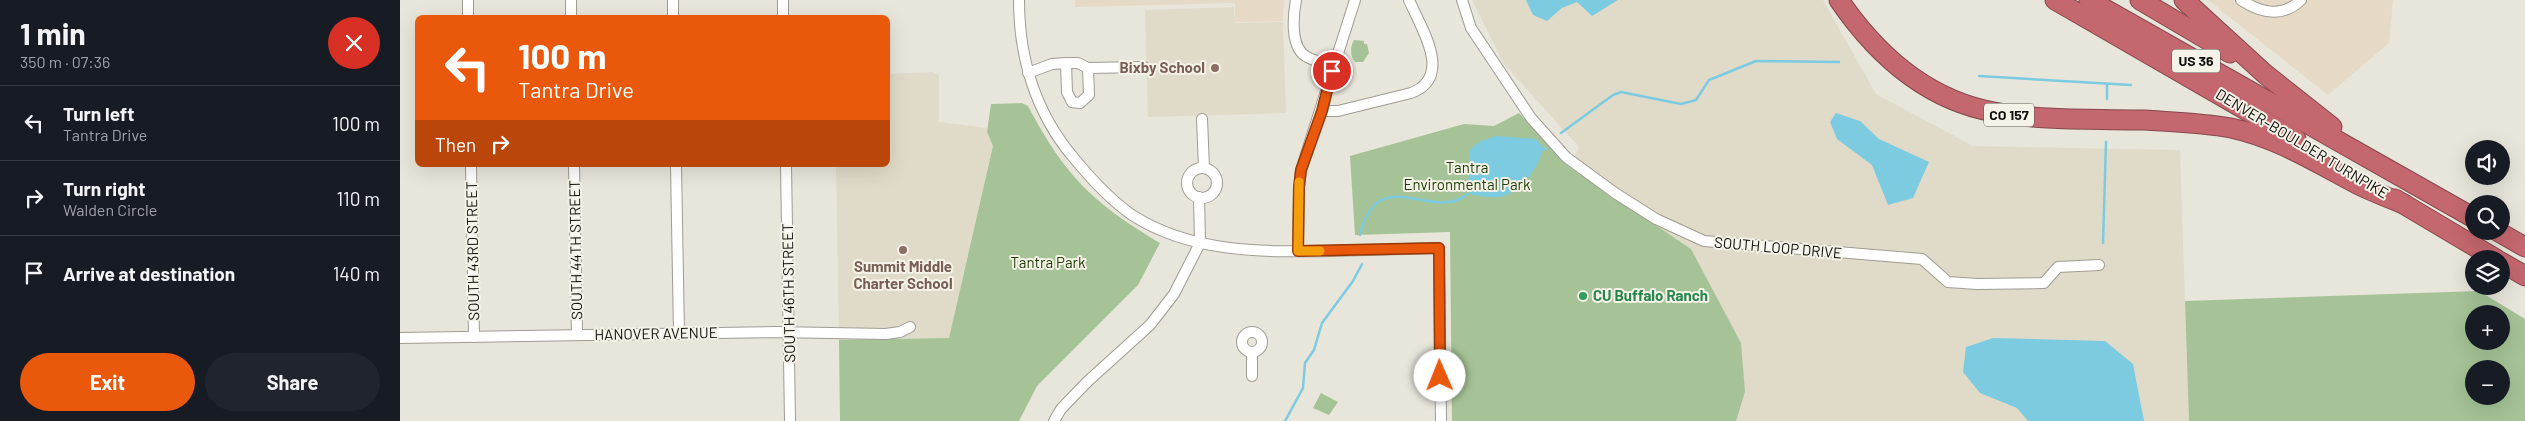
<!DOCTYPE html>
<meta charset="utf-8">
<style>
body{margin:0;font-family:Barlow,sans-serif;background:#20242c;color:#f1f3f6;height:100vh;display:flex;flex-direction:column;font-size:19px;white-space:nowrap}
*{box-sizing:border-box;margin:0}
p{font-size:16px;color:#9ea1a6}
.icon{flex:none;width:28px;height:28px;fill:none;stroke:currentColor;stroke-width:2;stroke-linecap:round;stroke-linejoin:round}
.map{position:relative;flex:1;overflow:hidden}
.details{display:flex;flex-direction:column;background:#171b24;width:400px}
.details>*{flex:none}
.guide{position:absolute;left:15px;top:15px;width:475px;height:152px;border-radius:8px;box-shadow:0 5px 20px #0002;background:#ea580c;color:#fff;overflow:hidden}
.controls{position:absolute;left:2065px;top:140px;display:grid;gap:10px}
.controls a{display:grid;place-items:center;width:45px;height:45px;border-radius:50%;background:#171b24;box-shadow:0 5px 20px #0002;font-size:25px}
.pin{position:absolute;display:grid;place-items:center;width:42px;height:42px;color:#fff;margin:-21px;border:2px solid #fff;border-radius:50%;box-shadow:0 1px 5px #0007}
.me{position:absolute;width:55px;margin:-28px;rotate:359deg;stroke-linejoin:round;filter:drop-shadow(0 0 4px #0008)}
.turn{display:flex;align-items:center;gap:18px;height:105px;padding:0 20px;font-size:22px}
.turn .icon{width:65px;height:65px;stroke-width:2.5}
.turn b{display:block;font-size:35px;line-height:42px}
.then{display:flex;align-items:center;height:48px;padding:0 20px;background:#0003;gap:10px;font-size:19px}
.round{display:grid;place-items:center;flex:none;width:52px;height:52px;border-radius:26px;background:#20242c}
.headline{display:flex;align-items:center;justify-content:space-between;height:85px;padding:0 20px}
h1{font-size:30px;font-weight:700;line-height:38px}
.primary-button{display:flex;gap:10px;margin-top:auto;padding:10px 20px}
.primary-button a{flex:1;height:58px;border-radius:30px;background:#ea580c;color:#fff;font-size:20px;font-weight:700;line-height:58px;text-align:center}
.primary-button a+a{background:#20242c;color:#f1f3f6}
ul{padding:0;list-style:none}
li{display:flex;align-items:center;gap:15px;height:75px;padding:0 20px;border-top:1px solid #363941}
li div{flex:1}
li b{display:block;font-size:19px}
li em{font-style:normal}
main{display:flex;flex:1;min-height:0}
.map>svg:first-child{display:block}
.commercial{fill:#e6d9c5}
.built{fill:#e0dac9}
.green{fill:#a5c396;fill-rule:evenodd}
.water{fill:#7dcbe1}
.lines{fill:none;stroke-linecap:round;stroke-linejoin:round}
.stream{stroke:#7dcbe1;stroke-width:2.5}
.minor-casing{stroke:#9f9c93;stroke-width:12}
.motorway-casing{stroke:#85484c;stroke-width:21}
.minor{stroke:#fff;stroke-width:10}
.motorway{stroke:#c4676e;stroke-width:19}
.route-casing{stroke:#983908;stroke-width:12}
.route{stroke:#ea580c;stroke-width:9}
.slow{stroke:#f59e0b;stroke-width:9}
.education-dot{fill:#8d6e63;stroke:#f5f2e8;stroke-width:2}
.leisure-dot{fill:#2e9e5b;stroke:#f5f2e8;stroke-width:2}
.labels{text-anchor:middle;stroke-width:4;stroke-linejoin:round;paint-order:stroke}
.shield{fill:#f5f2e8;stroke:#55534e;stroke-width:1}
.shield-label{font-size:14px;font-weight:bold;fill:#100f0c}
.education-label{font-size:15px;font-weight:bold;fill:#785e54;stroke:#f5f2e8;text-anchor:end}
.street-label{font-size:15px;fill:#100f0c;stroke:#f5f2e8}
.park-label{font-size:15px;fill:#1c3e05;stroke:#f5f2e8}
.leisure-label{font-size:15px;font-weight:bold;fill:#27864d;stroke:#f5f2e8;text-anchor:start}
</style>
<main>
<section class="details">
<div class="headline"><div><h1>1 min</h1><p>350 m · 07:36</p></div><a class="round" style="background:#d93025;color:#fff"><svg class="icon" aria-label="close" viewBox="0 0 24 24"><path d="M6 6l12 12M18 6L6 18"/></svg></a></div>
<ul>
<li><svg class="icon" aria-label="left" viewBox="0 0 24 24"><path d="M17 20v-9H6M10 6l-5 5 5 5"/></svg><div><b>Turn left</b><p>Tantra Drive</p></div><em>100 m</em></li>
<li><svg class="icon" aria-label="right" viewBox="0 0 24 24"><path d="M7 20v-9h11M14 6l5 5-5 5"/></svg><div><b>Turn right</b><p>Walden Circle</p></div><em>110 m</em></li>
<li><svg class="icon" aria-label="arrive" viewBox="0 0 24 24"><path d="M6 21V4h12l-3 4 3 4H6"/></svg><div><b>Arrive at destination</b></div><em>140 m</em></li>
</ul>
<div class="primary-button"><a>Exit</a><a>Share</a></div>
</section>
<div class="map">
<svg width="2125" height="421" viewBox="0 0 2125 421">
<rect width="100%" height="100%" fill="#e8e5db"/>
<!-- commercial -->
<g class="commercial">
<path d="M675 0H884L883 21 835 22V3L675 7Z"/>
<path d="M1808 0H1993L1989 43 1928 95Z"/>
</g>
<!-- built -->
<g class="built">
<path d="M1072 0H1423L1476 94 1573 146 1780 150 1789 421H1052L1179 147 1104 64Z"/>
<path d="M834 7 835 23 883 22 886 113 748 117 745 10Z"/>
<path d="M533 72 539 75V122L587 128V132L593 146 549 338 439 340 436 165H488V74Z"/>
</g>
<!-- green -->
<g class="green">
<path d="M954 40 964 41V44H967L969 53 963 62H955C950 56 950 46 954 40Z"/>
<path d="M622 103 628 106C665 176 692 202 760 243L738 285 637 386 619 421H440L439 340 549 338 593 146 587 132 591 104Z"/>
<path d="M1119 113 1169 167 1291 249 1341 343 1345 392 1336 421H1052L1050 232 955 235 950 156 1064 124 1094 126Z"/>
<path d="M2079 291 2125 319V421H1789L1785 301ZM2074 314H2101V341H2074ZM2074 369H2101V396H2074Z"/>
<path d="M921 393 938 402 929 415 913 408Z"/>
</g>
<!-- water -->
<g class="water">
<path d="M1126 0H1218L1192 16 1177 2 1162 8 1147 21 1133 15Z"/>
<path d="M1436 113 1460 121 1479 139 1529 162 1513 198 1488 205 1472 165 1437 139 1430 122Z"/>
<path d="M1096 136 1136 139 1143 147C1140 167 1122 189 1104 196 1095 199 1082 196 1073 195L1068 191 1070 150 1079 142Z"/>
<path d="M1593 338 1705 341 1733 364 1744 421H1628L1617 408 1580 393 1563 372 1566 347Z"/>
</g>
<g class="lines">
<!-- stream -->
<g class="stream">
<path d="M1579 76 1731 85"/>
<path d="M1707 99V84"/>
<path d="M1161 133 1213 95 1221 92 1281 104 1296 100 1309 80 1356 61 1439 62"/>
<path d="M1143 150 1147 148"/>
<path d="M960 235C978 159 1035 226 1070 192"/>
<path d="M1703 243 1706 142"/>
<path d="M885 421 903 388 905 363 914 350 922 323 953 281 962 264"/>
</g>
<defs>
<g id="minor">
<path d="M68 0V18"/>
<path d="M171 0V18"/>
<path d="M273 0V18"/>
<path d="M383 0V18"/>
<path d="M619 0C619 58 636 113 673 157 691 179 709 199 732 215 791 253 862 252 930 251 966 250 1003 249 1039 248L1041 421"/>
<path d="M896 0C893 16 890 48 907 57 914 61 925 63 934 66"/>
<path d="M1062 0 1071 28 1131 118 1166 157 1215 193 1256 219 1304 241 1522 259 1548 282 1577 284 1644 283 1658 267 1699 265"/>
<path d="M1841 0C1861 13 1882 18 1901 0"/>
<path d="M666 63H678L688 68"/>
<path d="M628 73 652 64 666 63 667 92 672 102 680 103 689 95 688 68 744 67"/>
<path d="M921 111H938L1011 93C1054 77 1021 28 1009 0"/>
<path d="M802 119 804 168"/>
<path d="M71 165 74 337"/>
<path d="M174 165 177 335"/>
<path d="M276 165 279 334"/>
<path d="M386 165 390 421"/>
<circle cx="802" cy="183" r="15"/>
<path d="M898 251 899 187 901 170 955 0"/>
<circle cx="852" cy="342" r="10"/>
<path d="M0 338 375 332 486 334 500 332 510 327"/>
<path d="M852 376V352"/>
<path d="M654 421 661 409 687 382 750 325 774 294 800 243 799 197"/>
</g>
<g id="motorway">
<path d="M1439 0C1476 54 1527 100 1594 112 1643 121 1695 119 1745 120 1774 122 1803 123 1831 128 1878 138 1917 163 1959 185 1973 192 1989 198 2004 204"/>
<path d="M1655 0 1896 139"/>
<path d="M1689 0 2074 218"/>
<path d="M1740 0 1830 53"/>
<path d="M1784 0 1865 74 1932 127"/>
<path d="M1995 199 2096 259"/>
<path d="M2097 231 2125 247"/>
<path d="M2101 262 2125 276"/>
</g>
</defs>
<!-- minor casing -->
<use href="#minor" class="minor-casing"/>
<!-- motorway casing -->
<use href="#motorway" class="motorway-casing"/>
<!-- minor -->
<use href="#minor" class="minor"/>
<!-- motorway -->
<use href="#motorway" class="motorway"/>
</g>
<g class="lines">
<defs>
<path id="route" d="M932 71 922 111 901 170 899 187 898 251 1039 248 1040 376"/>
</defs>
<!-- route casing -->
<use href="#route" class="route-casing"/>
<!-- route -->
<use href="#route" class="route"/>
<!-- slow -->
<path class="slow" d="M899 182 898 251H920"/>
</g>
<!-- markers -->
<g class="education-dot">
<circle cx="815" cy="68" r="5"/>
<circle cx="503" cy="250" r="5"/>
</g>
<circle class="leisure-dot" cx="1183" cy="296" r="5"/>
<g class="labels">
<!-- shield labels -->
<g class="shield">
<rect x="1772" y="49.5" width="48" height="23" rx="4"/>
<rect x="1584" y="103.5" width="50" height="23" rx="4"/>
</g>
<g class="shield-label">
<text x="1796" y="66">US 36</text>
<text x="1609" y="120">CO 157</text>
</g>
<!-- education labels -->
<g class="education-label">
<text x="805" y="73">Bixby School</text>
<text x="503" y="272" text-anchor="middle">Summit Middle<tspan x="503" dy="17">Charter School</tspan></text>
</g>
<!-- street labels -->
<g class="street-label">
<text transform="translate(1902 144) rotate(31)" y="5">DENVER–BOULDER TURNPIKE</text>
<text transform="translate(1378 248) rotate(5)" y="5">SOUTH LOOP DRIVE</text>
<text transform="translate(176 250) rotate(-91)" y="5">SOUTH 44TH STREET</text>
<text transform="translate(73 251) rotate(-91)" y="5">SOUTH 43RD STREET</text>
<text transform="translate(389 293) rotate(-91)" y="5">SOUTH 46TH STREET</text>
<text transform="translate(256 334) rotate(-1)" y="5">HANOVER AVENUE</text>
</g>
<!-- park labels -->
<g class="park-label">
<text x="1067" y="173">Tantra<tspan x="1067" dy="17">Environmental Park</tspan></text>
<text x="648" y="268">Tantra Park</text>
</g>
<!-- leisure labels -->
<g class="leisure-label">
<text x="1193" y="301">CU Buffalo Ranch</text>
</g>
</g>
</svg>
<div class="controls">
<a><svg class="icon" aria-label="sound" viewBox="0 0 24 24"><path d="M4 9h4l5-4v14l-5-4H4zM17 9q2 3 0 6"/></svg></a>
<a><svg class="icon" aria-label="search" viewBox="0 0 24 24"><circle cx="10" cy="10" r="6"/><path d="M15 15l6 6"/></svg></a>
<a><svg class="icon" aria-label="layers" viewBox="0 0 24 24"><path d="M12 4l9 5-9 5-9-5zM3 14l9 5 9-5"/></svg></a>
<a>+</a>
<a>−</a>
</div>
<div class="pin" style="left:932px;top:71px;background:#d93025"><svg class="icon" aria-label="arrive" viewBox="0 0 24 24"><path d="M6 21V4h12l-3 4 3 4H6"/></svg></div>
<svg class="me" style="left:1040px;top:376px" viewBox="-20 -20 40 40"><circle r="19" fill="#fff"/><path d="M0-13L10 11 0 6-10 11z" fill="#ea580c"/></svg>
<div class="guide">
<div class="turn"><svg class="icon" aria-label="left" viewBox="0 0 24 24"><path d="M17 20v-9H6M10 6l-5 5 5 5"/></svg><div><b>100 m</b>Tantra Drive</div></div>
<div class="then">Then<svg class="icon" aria-label="right" viewBox="0 0 24 24"><path d="M7 20v-9h11M14 6l5 5-5 5"/></svg></div>
</div>
</div>
</main>
